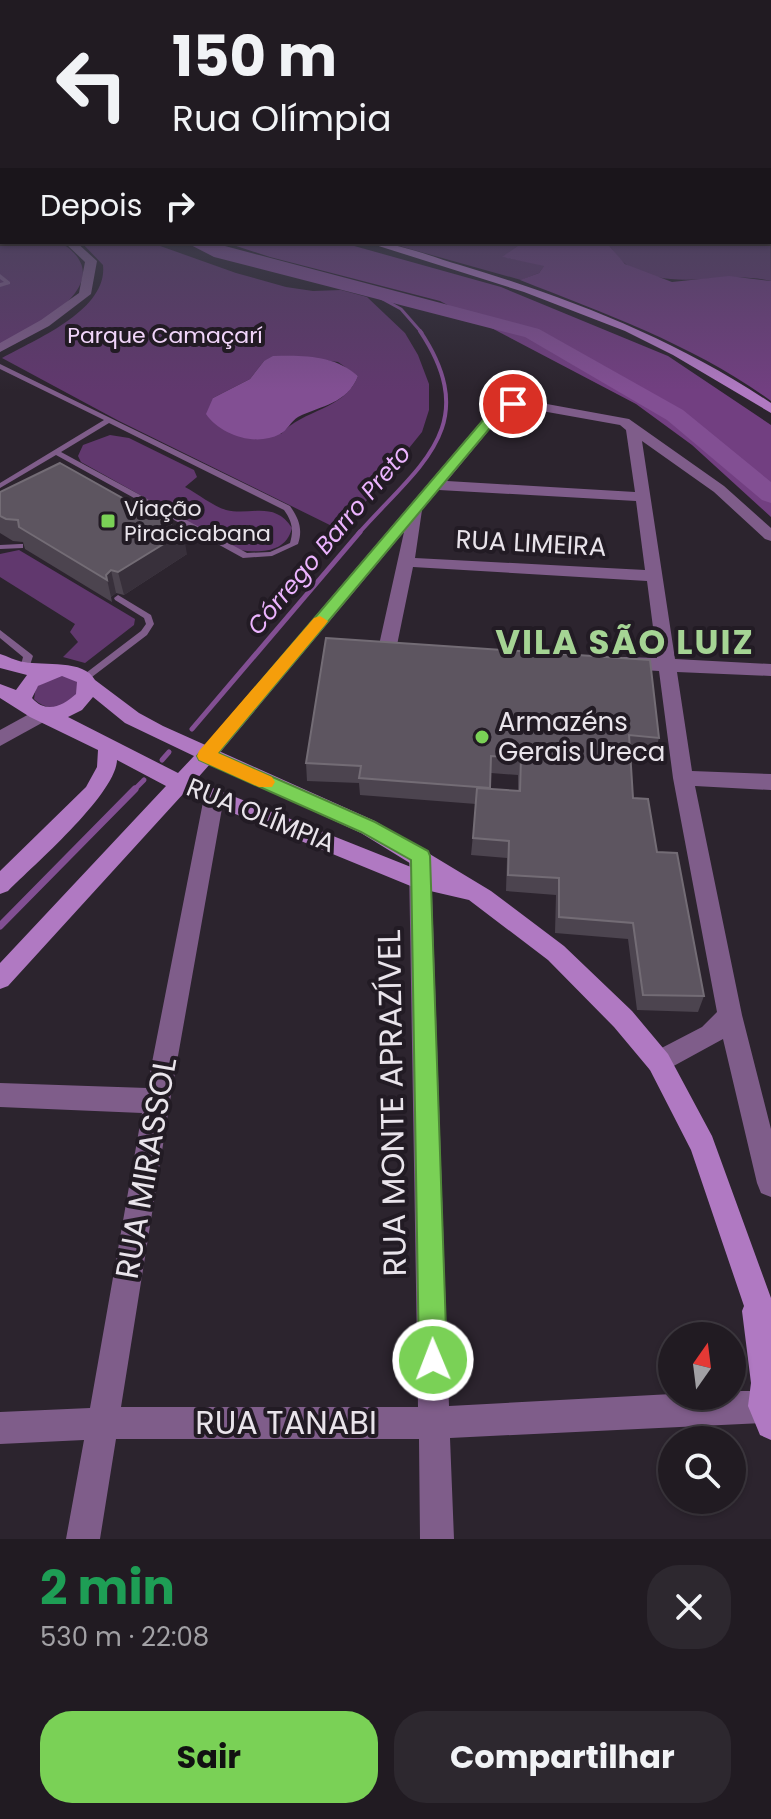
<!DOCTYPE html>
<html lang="pt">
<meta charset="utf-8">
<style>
body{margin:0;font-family:Poppins,sans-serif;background:#2d282f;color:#f1f3f6;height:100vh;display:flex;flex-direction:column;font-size:30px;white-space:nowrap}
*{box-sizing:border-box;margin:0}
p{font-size:26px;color:#a2a1a5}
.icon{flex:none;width:44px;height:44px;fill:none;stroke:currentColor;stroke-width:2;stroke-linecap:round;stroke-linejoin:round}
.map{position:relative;height:1539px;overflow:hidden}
.details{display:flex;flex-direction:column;background:#211b22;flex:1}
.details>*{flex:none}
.guide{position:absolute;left:0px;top:0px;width:772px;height:244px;box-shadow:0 2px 6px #0004,0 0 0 2px #3e3940;background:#211b22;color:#f1f3f6;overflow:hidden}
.needle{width:52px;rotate:14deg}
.buttons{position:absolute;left:658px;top:1322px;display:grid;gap:16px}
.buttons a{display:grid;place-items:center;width:88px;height:88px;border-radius:50%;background:#211b22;box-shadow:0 2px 6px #0004,0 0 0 2px #3e3940;font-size:40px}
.pin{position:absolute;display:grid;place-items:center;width:68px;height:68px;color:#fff;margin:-34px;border:4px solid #fff;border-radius:50%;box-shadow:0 2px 8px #0007}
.me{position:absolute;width:88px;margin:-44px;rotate:359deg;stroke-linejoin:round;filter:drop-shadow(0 0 6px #0008)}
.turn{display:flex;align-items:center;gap:28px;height:168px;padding:0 40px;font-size:36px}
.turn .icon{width:104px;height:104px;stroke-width:2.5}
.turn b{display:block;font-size:56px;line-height:68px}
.then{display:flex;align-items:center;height:76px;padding:0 40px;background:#0003;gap:16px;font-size:30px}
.round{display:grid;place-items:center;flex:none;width:84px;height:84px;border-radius:32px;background:#2d282f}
.head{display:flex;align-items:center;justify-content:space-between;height:136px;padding:0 40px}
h1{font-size:48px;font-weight:700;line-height:60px;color:#1e9e55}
.action{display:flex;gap:16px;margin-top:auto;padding:16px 40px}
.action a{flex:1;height:92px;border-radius:32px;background:#7ad156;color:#111;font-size:32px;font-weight:700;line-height:92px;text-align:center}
.action a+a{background:#2d282f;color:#f1f3f6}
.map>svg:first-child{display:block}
.green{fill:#61386e;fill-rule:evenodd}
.forest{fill:#723f81}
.water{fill:#824f93}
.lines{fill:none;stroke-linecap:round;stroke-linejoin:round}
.stream-far3{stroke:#824f93;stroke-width:3}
.stream-far2{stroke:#824f93;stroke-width:4}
.stream-far1{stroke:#824f93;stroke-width:5}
.stream{stroke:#824f93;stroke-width:7}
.river{fill:#824f93;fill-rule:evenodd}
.lane{fill:#7f5d8a;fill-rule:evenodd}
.street{fill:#7f5d8a;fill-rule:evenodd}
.secondary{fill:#b079c2;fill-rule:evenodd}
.wall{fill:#4c444f;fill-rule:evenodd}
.shaded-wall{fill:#38303b}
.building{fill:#5d5560;stroke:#736c75;stroke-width:2}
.route{fill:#7ad156;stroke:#4f8838;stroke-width:2}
.slow{fill:#f59e0b}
.poi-dot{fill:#7ad156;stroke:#221b24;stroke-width:3}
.labels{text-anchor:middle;stroke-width:8;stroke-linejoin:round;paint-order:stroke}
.far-park-label{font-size:22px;fill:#f1d5fa;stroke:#221b24}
.far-poi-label{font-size:22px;fill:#e9e4eb;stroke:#221b24;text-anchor:start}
.far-water-label{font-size:24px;font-style:italic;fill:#ecb4ff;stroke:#221b24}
.street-label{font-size:26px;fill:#e9e4eb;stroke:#221b24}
.poi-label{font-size:26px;fill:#e9e4eb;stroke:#221b24;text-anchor:start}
.near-street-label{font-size:32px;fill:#e9e4eb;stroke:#221b24}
.district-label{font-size:34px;font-weight:bold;letter-spacing:2px;fill:#a5d494;stroke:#221b24}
</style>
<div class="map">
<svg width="771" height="1539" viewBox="0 0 771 1539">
<rect width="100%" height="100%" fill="#2c242e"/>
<!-- green -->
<g class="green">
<path d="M770 204 771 281C720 269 675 294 627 265 619 260 613 249 606 242H770Z"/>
<path d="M0 222 2 242C18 242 43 237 58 242 65 244 74 252 78 258 103 294 25 332 0 346Z"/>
<path d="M81 242H149L236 273 286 287 313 291 341 290 367 297 405 333 418 355 429 384V410L422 432 342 531 119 421 2 358C36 339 108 310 103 265ZM292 356 338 362 358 376C345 410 303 409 281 434L213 398 250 379 264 361Z"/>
<path d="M385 242H517L519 245 503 257 545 265 539 273 521 280Z"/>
<path d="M110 435 129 438 194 470 197 477 185 487C198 494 213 506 226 510 251 516 274 500 292 528 286 553 260 553 239 550L81 462 78 456 83 445Z"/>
<path d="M19 550 135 619 134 625 85 663 63 657 78 642 70 632 75 624 0 577V554Z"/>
<path d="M59 675 68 676 79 683 80 689C70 705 50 715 34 699L36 687Z"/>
</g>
<!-- forest -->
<g class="forest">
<path d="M224 242H340L501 287 668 356 771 425V517L692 445 636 404 440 301 270 257Z"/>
<path d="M517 242H606L625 264 672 282 729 276 771 281V401C696 346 606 314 520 280L539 273 544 266 502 257 519 245Z"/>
</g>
<!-- water -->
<path class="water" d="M273 356C303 355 335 355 358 376 347 404 322 405 298 417 291 421 287 431 280 434 256 447 220 435 206 414L213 398 250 379 264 361Z"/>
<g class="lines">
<!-- stream-far3 -->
<path class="stream-far3" d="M368 291 401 309 422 333"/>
<!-- stream-far2 -->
<path class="stream-far2" d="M358 534C418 466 484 427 420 331"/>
<!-- stream-far1 -->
<g class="stream-far1">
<path d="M192 729 360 532"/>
<path d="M162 760 169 752"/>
<path d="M133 791 144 780"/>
</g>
<!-- stream -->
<path class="stream" d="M0 926 135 789"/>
<!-- river -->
<path class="river" d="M185 242H210L539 329 683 410 771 482V503L762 500 667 420 525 337 214 257Z"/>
<!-- lane -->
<g class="lane">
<path d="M2 226V230L0 231V227Z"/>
<path d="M0 274 10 282V284L0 287V283L4 282 0 279Z"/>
<path d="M0 364 290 506C299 519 303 529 298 544L272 556 243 558 56 455 0 488V483L104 420 0 369ZM109 423 284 510C292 521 294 530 290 543L270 552 247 553 61 452Z"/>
<path d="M20 544H23V548L0 549V545Z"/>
<path d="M118 595 151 615 154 624 147 635 88 680H82L80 678 82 676 141 631 146 624 144 618 115 600 114 598Z"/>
<path d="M0 630 31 654 33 656 28 671H22L20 669 23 657 0 638Z"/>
</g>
<!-- street -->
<g class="street">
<rect x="0" y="214" width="2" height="6"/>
<path d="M64 242H76L97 261 91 294 49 326 0 352V343L41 320 79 293 85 262Z"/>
<path d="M525 400 629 419 724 486 771 528V541L765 539 714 492 642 441 675 659 771 664V676L677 672 692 771 771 774V790L695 786 742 1015 771 1129V1197L761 1193 757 1183 723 1039 659 1074 650 1070 646 1062 650 1054 702 1027 717 1012 673 778 659 671 624 669 615 663 624 657 657 658 647 581 413 567 397 645 388 651 379 645 404 532 213 761H199L196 756 496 404ZM525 408 620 425 626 430 635 492 447 481 505 411ZM439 490 636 501 645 570 415 558 422 510Z"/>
<path d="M42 707 49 709 52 714 49 719 0 746V730Z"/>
<path d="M214 789 221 791 224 797 170 1101 121 1407H418L409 863 412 857 420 854 428 857 431 863 449 1406 672 1394 732 1396V1391H763L771 1395V1419L763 1423 450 1438 454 1539H420L419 1439H116L100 1539H66L84 1440 0 1444V1412L90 1408 142 1113 0 1107V1083L147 1088 204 797 207 791Z"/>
</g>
<!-- secondary -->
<g class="secondary">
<path d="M366 242C397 242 429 256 460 265 570 298 675 339 771 403V413L673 355 625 331 524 292Z"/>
<path d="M0 654C8 656 15 661 24 662 44 666 84 659 95 680L139 713 163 726 375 821 491 891 564 946 632 1011 668 1054 712 1136 771 1298V1440L760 1435 748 1406 751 1383 742 1311 744 1306 691 1150 650 1070 614 1027 548 960 469 900 413 887 184 793 8 986 0 989V963L166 786 117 760C116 794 34 865 8 891L0 894V871L86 787 97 767 98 750 30 717 0 698V684L16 690 27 675 0 668ZM62 676 77 682 76 694C63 706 46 714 32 698L38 686ZM93 697 125 723 194 756 178 773 68 717 82 710ZM210 764 361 833 426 873 195 781Z"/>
</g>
</g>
<!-- wall -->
<g class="wall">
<path d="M0 492 187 554 124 595 116 593 111 597 112 602 25 549 23 542 13 541 0 533Z"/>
<path d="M326 638 659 738 654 755 630 753 633 798 657 852 704 996 698 1012 637 1010 628 939 555 933 556 895 506 891 507 858 471 855 476 804 360 795 359 783 307 781 306 763ZM491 773 518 775V791L490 789Z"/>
</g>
<!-- shaded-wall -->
<g class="shaded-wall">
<path d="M183 532 187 554 124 595 118 572Z"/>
<path d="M111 570 116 593 111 597 106 575Z"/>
</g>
<!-- building -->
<g class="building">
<path d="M60 463 183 532 118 572 111 570 106 575 107 580 19 527 18 520 6 519 0 516V492Z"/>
<path d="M326 638 650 660 659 738 629 735 633 798 648 799 657 852 677 853 704 996 643 995 633 923 559 917V878L508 875 509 841 473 838 477 788 520 791 521 758 491 756 490 788 359 778 361 766 306 763Z"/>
</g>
<!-- sky -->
<linearGradient id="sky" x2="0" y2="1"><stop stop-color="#181419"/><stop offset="0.45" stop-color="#454557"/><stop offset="1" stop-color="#454557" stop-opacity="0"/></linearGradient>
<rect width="771" height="391" fill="url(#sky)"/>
<!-- route -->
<path class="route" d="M513 400 519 404 517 407 505 410 218 753 375 822 428 851 430 856 447 1360 443 1369 433 1373 423 1369 419 1360 411 860 361 832 199 760 197 756 496 405Z"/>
<!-- slow -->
<path class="slow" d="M320 616 328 621 325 625 218 753 272 777 275 782 272 787H259L199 760 197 756 199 751 314 618Z"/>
<!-- markers -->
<g class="poi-dot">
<rect x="100" y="513" width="16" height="16" rx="4"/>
<circle cx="482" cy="737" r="8"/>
</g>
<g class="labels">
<!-- far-park labels -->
<g class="far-park-label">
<text x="165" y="343">Parque Camaçarí</text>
</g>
<!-- far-poi labels -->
<g class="far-poi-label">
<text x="124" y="516">Viação<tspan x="124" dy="25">Piracicabana</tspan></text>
</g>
<!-- far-water labels -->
<g class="far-water-label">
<text transform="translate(329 540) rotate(-50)" y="8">Córrego Barro Preto</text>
</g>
<!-- street labels -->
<g class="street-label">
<text transform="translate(531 543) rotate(3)" y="9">RUA LIMEIRA</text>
<text transform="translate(261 815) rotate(22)" y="9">RUA OLÍMPIA</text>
</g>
<!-- poi labels -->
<g class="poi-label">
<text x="498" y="731">Armazéns<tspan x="498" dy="30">Gerais Ureca</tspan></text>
</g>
<!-- near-street labels -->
<g class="near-street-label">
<text transform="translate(392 1103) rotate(-91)" y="11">RUA MONTE APRAZÍVEL</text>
<text transform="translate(146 1168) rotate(-80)" y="11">RUA MIRASSOL</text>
<text x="286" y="1434">RUA TANABI</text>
</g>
<!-- district labels -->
<g class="district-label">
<text x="625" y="654">VILA SÃO LUIZ</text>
</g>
</g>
</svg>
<div class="buttons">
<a><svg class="needle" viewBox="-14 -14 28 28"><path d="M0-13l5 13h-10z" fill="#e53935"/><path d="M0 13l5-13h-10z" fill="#a2a1a5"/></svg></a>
<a><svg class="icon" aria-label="search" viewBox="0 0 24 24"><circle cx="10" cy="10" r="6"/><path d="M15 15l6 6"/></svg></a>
</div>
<div class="pin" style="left:513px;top:404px;background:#d93025"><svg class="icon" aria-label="arrive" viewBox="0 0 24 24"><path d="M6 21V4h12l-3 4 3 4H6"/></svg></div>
<svg class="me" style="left:433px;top:1360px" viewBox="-20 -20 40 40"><circle r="17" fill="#7ad156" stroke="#fff" stroke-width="3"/><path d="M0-11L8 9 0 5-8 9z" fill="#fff"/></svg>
<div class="guide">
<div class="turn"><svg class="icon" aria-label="left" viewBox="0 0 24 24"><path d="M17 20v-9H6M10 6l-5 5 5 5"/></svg><div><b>150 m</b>Rua Olímpia</div></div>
<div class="then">Depois<svg class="icon" aria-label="right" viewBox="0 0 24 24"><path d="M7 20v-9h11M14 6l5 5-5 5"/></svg></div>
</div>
</div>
<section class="details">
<div class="head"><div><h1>2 min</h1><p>530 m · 22:08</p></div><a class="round"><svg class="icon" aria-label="close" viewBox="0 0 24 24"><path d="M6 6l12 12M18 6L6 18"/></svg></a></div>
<div class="action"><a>Sair</a><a>Compartilhar</a></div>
</section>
